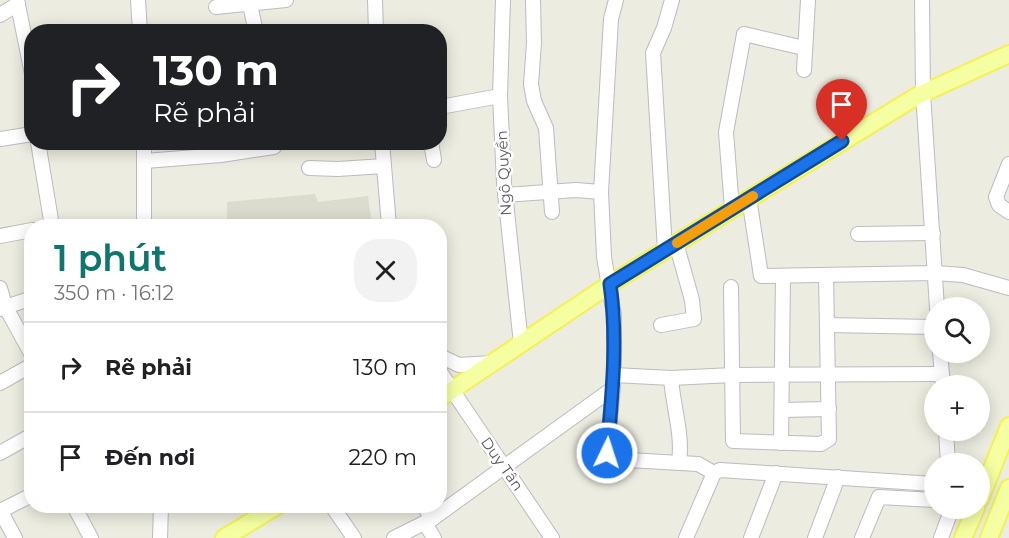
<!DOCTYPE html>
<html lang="vi">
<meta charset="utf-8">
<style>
body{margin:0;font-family:Montserrat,sans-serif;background:#f2f2f2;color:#202124;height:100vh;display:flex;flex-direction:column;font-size:22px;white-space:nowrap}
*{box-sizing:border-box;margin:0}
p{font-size:20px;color:#757577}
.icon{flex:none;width:33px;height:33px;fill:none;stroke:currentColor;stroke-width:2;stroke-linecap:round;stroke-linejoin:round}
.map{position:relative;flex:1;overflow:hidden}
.sheet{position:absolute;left:24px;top:219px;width:423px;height:294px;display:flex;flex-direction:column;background:#fff;border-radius:24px;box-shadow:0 3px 15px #0003}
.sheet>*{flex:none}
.banner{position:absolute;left:24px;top:24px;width:423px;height:126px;border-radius:24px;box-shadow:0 3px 15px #0003;background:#202124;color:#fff;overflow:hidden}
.fabs{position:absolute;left:924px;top:297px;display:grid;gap:12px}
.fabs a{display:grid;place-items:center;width:66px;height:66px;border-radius:50%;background:#fff;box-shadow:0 3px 15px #0003;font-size:30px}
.pin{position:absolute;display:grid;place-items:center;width:51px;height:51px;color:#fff;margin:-62px -26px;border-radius:50% 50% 50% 0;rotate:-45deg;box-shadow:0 0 6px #0007}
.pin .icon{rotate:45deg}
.me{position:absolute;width:66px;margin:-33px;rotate:4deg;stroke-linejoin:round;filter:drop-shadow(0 0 4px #0008)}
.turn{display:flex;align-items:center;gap:21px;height:126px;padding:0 30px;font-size:27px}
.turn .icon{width:78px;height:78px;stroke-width:2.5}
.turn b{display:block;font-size:42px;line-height:51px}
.round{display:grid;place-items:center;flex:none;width:63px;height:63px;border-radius:24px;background:#f2f2f2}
.overview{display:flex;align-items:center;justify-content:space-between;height:102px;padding:0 30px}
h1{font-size:36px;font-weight:600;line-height:45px;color:#0f766e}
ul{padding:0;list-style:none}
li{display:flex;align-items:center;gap:18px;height:90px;padding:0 30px;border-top:2px solid #e0e0e0}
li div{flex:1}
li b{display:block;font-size:22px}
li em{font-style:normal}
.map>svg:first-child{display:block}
.education{fill:#dcdcce}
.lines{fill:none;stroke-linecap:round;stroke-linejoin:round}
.minor-casing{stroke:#bbbbc2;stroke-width:16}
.major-casing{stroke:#f4f151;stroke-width:20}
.minor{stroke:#fff;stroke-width:14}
.major{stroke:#f5ffa2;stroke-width:16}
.route-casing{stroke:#114b97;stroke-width:15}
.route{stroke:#1a73e8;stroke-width:10}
.slow{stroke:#f59e0b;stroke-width:10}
.labels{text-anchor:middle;stroke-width:5;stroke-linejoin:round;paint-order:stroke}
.street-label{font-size:15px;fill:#595a61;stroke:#fff}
</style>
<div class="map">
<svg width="1009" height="538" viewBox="0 0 1009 538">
<rect width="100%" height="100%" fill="#ecece0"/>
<!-- education -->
<path class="education" d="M315 194 318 202 368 196 372 226H227V202Z"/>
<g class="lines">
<defs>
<g id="minor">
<path d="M17 0 32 74"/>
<path d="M138 0 140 32"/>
<path d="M375 0 376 32"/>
<path d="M503 0 500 96 504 183 521 344"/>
<path d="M533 0 534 43 531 84 534 101 546 128 552 212"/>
<path d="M616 0 611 19 601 192 604 257 614 315V375L607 453 611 459 698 464 714 473"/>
<path d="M922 0 923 93 937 308"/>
<path d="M250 5 256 32"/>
<path d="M216 7 286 0"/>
<path d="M0 15 18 4"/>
<path d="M804 70 808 0"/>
<path d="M440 107 500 96"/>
<path d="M0 139 32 134"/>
<path d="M38 142 52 226"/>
<path d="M382 142 389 226"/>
<path d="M431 142 434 160"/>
<path d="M145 161 221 155 274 147V142"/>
<path d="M1009 164 996 197 999 205 1009 212"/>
<path d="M309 168 338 169 384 166"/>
<path d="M505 195 576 190 601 192"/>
<path d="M749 198 761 276 935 273 963 275 1009 288"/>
<path d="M732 209 726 132 744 34 804 48"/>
<path d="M144 226V142"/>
<path d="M858 234 933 233"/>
<path d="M0 236 32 230"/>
<path d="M665 250 653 53 664 28 672 0"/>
<path d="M731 287 733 441 821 444 829 439 826 275"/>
<path d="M0 288 5 306 32 355"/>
<path d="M0 309 32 298"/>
<path d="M661 325 694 319 692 300 676 243"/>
<path d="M827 325 934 327"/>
<path d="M940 352 943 386"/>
<path d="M440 356 459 365 492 363"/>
<path d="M440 372 552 538"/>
<path d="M614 375 671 378 733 375 942 374"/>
<path d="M671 378C673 407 683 434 679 462"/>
<path d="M0 383 32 365"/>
<path d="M783 410 829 409"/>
<path d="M946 430 948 464"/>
<path d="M781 443 783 276"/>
<path d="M0 453 32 435"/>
<path d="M74 506 91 538"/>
<path d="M332 506 354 538"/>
<path d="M424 506 432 519"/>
<path d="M0 510 15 538"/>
<path d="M0 511 32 495"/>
<path d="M425 523 434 538"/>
<path d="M160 538 161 506"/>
<path d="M394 538 432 519 612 389"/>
<path d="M686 538 714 473 720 470 934 484"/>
<path d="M751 538 776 473"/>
<path d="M815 538 838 477"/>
<path d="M862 538 879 497 934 500"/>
<path d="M941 538 952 508"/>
</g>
<g id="major">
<path d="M440 398 610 284 917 96 1009 54"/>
<path d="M980 499 1009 426"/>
<path d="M224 538 277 506"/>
<path d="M963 538 976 508"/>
<path d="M989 538 1009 488"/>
</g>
</defs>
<!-- minor casing -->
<use href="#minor" class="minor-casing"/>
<!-- major casing -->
<use href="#major" class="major-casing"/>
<!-- minor -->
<use href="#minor" class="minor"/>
<!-- major -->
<use href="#major" class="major"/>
</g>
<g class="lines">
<defs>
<path id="route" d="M607 453C612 396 618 340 610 284L842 141"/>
</defs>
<!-- route casing -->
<use href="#route" class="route-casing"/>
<!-- route -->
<use href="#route" class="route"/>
<!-- slow -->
<path class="slow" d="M677 243 753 196"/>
</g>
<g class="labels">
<!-- street labels -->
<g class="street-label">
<text transform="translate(504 173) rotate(-93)" y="5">Ngô Quyền</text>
<text transform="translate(502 464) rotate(55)" y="5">Duy Tân</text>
</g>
</g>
</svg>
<div class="fabs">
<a><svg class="icon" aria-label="search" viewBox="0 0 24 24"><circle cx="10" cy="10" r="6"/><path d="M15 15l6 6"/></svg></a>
<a>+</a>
<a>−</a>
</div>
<div class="pin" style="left:842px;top:141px;background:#d93025"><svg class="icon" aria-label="arrive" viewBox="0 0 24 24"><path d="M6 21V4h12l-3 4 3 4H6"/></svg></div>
<svg class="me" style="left:607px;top:453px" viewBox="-20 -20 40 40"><circle r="17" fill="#1a73e8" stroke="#fff" stroke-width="3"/><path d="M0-11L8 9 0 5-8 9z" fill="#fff"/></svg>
<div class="banner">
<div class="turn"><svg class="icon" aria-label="right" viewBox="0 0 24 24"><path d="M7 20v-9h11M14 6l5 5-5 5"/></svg><div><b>130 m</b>Rẽ phải</div></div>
</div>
<section class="sheet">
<div class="overview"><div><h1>1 phút</h1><p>350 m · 16:12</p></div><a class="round"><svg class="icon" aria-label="close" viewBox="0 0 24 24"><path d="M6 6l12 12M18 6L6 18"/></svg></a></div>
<ul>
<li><svg class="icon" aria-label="right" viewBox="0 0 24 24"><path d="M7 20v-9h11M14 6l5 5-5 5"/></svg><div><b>Rẽ phải</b></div><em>130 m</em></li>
<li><svg class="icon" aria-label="arrive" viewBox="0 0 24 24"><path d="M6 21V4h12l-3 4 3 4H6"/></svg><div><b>Đến nơi</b></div><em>220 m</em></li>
</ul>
</section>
</div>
